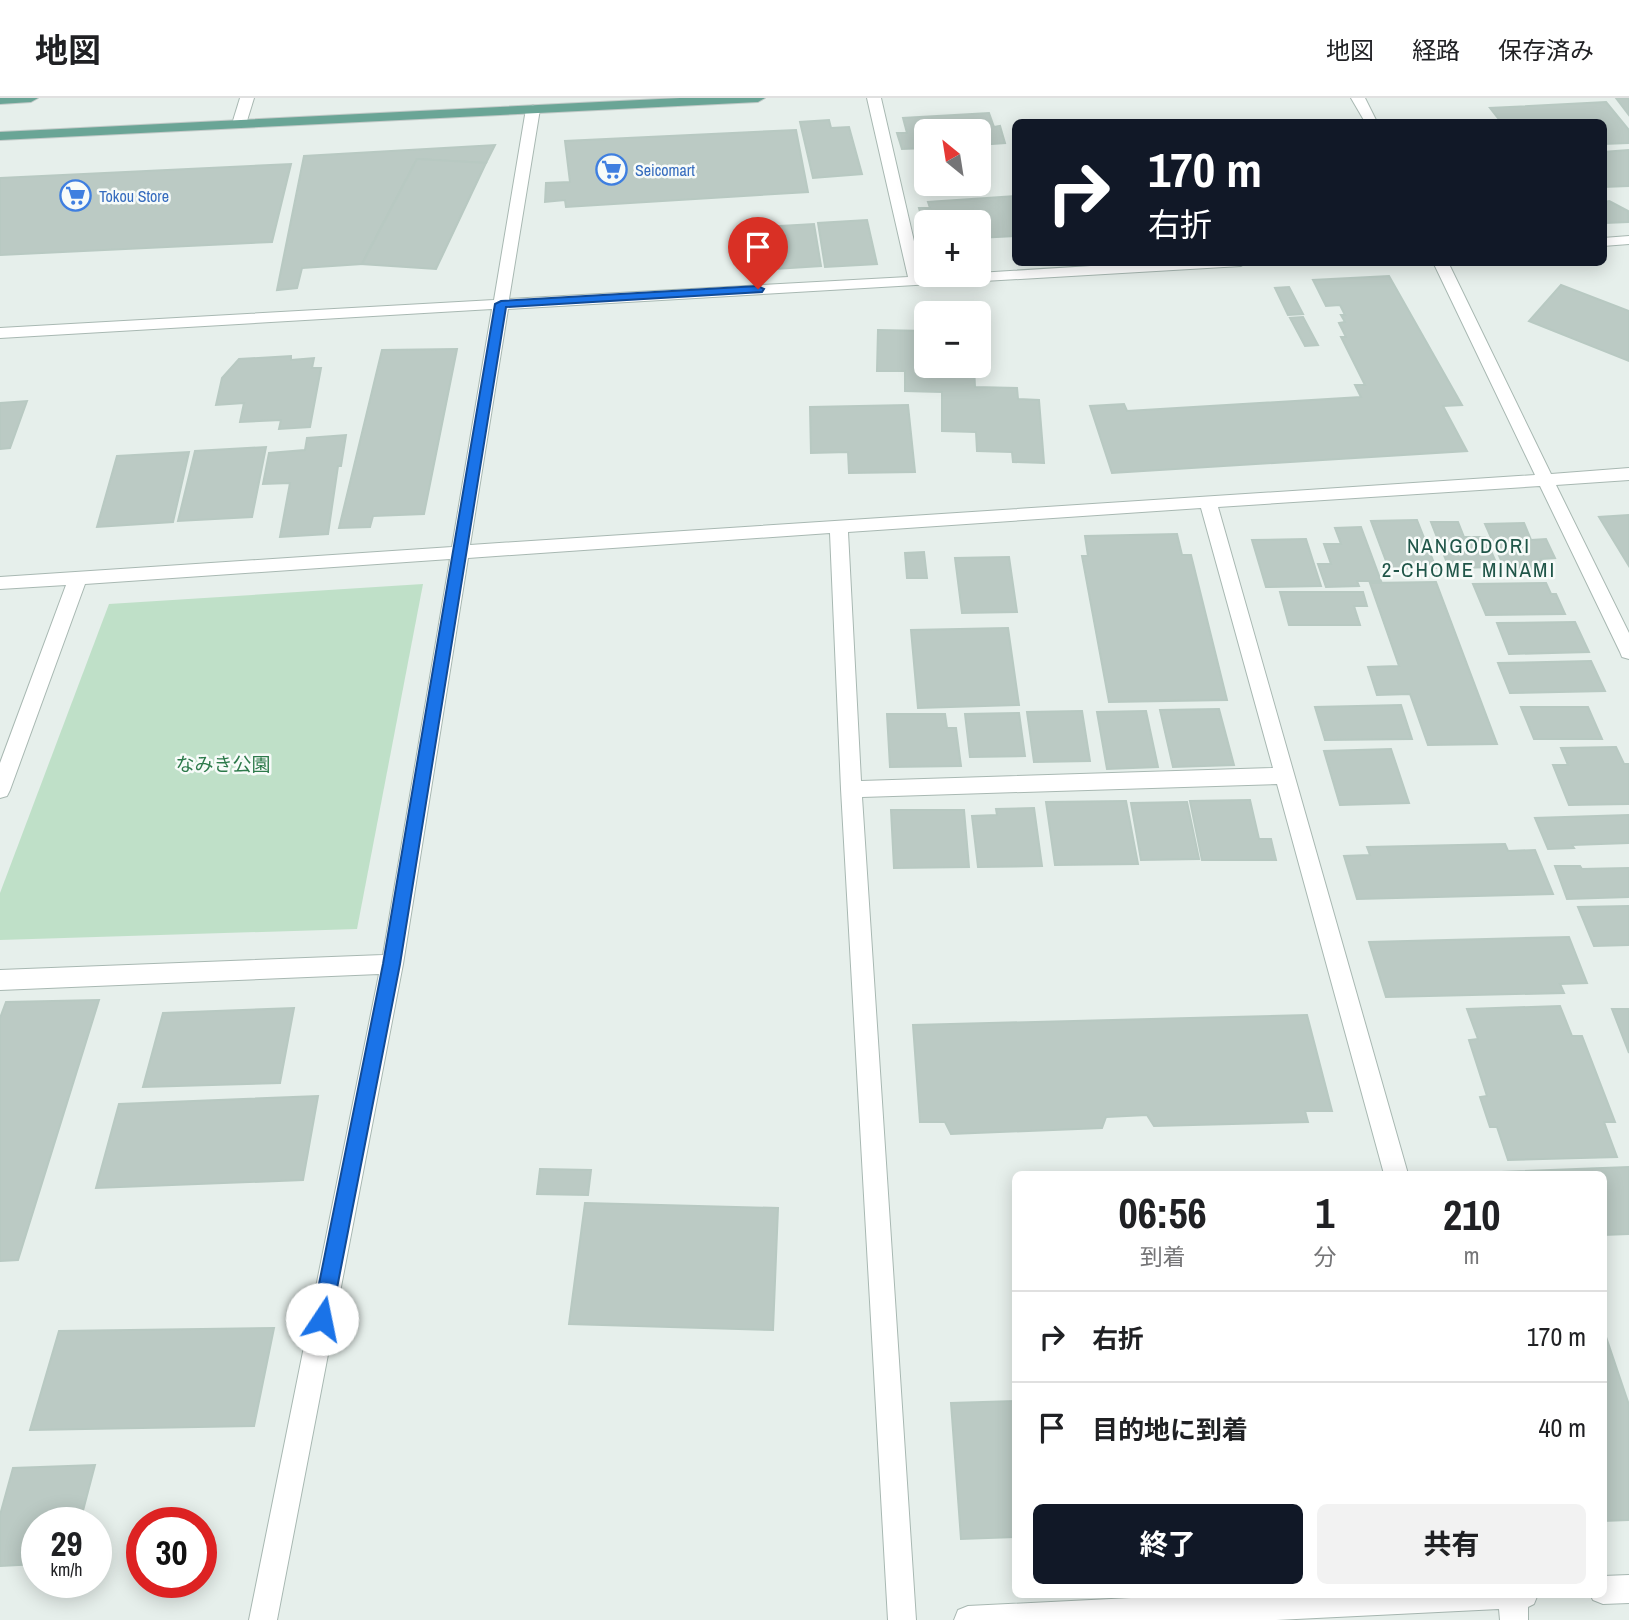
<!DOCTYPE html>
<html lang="ja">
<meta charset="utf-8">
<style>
body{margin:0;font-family:"Archivo Narrow","Noto Sans JP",sans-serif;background:#f2f2f2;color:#202124;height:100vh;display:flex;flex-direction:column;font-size:26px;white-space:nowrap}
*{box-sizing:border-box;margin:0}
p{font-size:23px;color:#757577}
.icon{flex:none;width:38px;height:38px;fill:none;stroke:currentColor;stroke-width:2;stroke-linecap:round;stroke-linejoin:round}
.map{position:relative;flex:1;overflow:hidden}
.sheet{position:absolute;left:1012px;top:1073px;width:595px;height:427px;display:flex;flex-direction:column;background:#fff;border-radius:10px;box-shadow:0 4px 18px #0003}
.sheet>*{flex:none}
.top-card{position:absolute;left:1012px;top:21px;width:595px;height:147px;border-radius:10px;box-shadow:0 4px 18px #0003;background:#111827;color:#fff;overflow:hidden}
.needle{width:46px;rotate:330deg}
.controls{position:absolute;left:914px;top:21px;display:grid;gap:14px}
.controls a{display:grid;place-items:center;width:77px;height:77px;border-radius:10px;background:#fff;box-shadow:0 4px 18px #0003;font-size:35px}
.speed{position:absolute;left:21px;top:1409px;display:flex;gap:14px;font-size:35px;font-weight:700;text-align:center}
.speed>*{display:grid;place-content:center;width:91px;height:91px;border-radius:50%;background:#fff;box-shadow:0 4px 18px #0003;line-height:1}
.speed small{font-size:18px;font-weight:400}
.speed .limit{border:10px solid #d22;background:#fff;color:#111}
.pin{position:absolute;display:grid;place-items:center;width:60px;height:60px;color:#fff;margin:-72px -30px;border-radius:50% 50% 50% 0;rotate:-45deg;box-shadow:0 0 7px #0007}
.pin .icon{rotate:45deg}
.me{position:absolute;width:77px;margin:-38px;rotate:11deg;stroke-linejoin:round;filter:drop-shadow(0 0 5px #0008)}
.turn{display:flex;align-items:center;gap:24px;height:147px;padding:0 21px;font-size:32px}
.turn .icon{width:91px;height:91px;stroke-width:2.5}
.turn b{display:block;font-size:49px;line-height:60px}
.eta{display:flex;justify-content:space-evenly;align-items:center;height:119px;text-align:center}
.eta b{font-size:42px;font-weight:700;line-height:49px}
.primary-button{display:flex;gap:14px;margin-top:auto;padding:14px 21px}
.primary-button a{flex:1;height:80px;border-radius:10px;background:#111827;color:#fff;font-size:28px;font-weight:700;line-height:80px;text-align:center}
.primary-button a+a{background:#f2f2f2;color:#202124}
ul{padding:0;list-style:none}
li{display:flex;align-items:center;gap:21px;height:91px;padding:0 21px;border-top:2px solid #e0e0e0}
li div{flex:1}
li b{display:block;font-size:26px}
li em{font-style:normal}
header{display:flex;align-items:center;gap:42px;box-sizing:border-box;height:98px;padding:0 35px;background:#fff;border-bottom:2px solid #e0e0e0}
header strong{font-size:33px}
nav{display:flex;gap:38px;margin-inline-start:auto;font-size:24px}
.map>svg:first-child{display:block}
.green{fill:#bfe0c8}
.building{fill:#bbcac4;stroke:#b8c9c2;stroke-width:2}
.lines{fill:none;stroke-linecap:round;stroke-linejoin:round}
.minor-casing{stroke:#a8b8b2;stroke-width:2}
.major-casing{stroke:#c2cac8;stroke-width:2}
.minor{fill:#fff;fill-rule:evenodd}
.major{fill:#6aa596;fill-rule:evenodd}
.route{fill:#1a73e8;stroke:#114b97;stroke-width:2}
.labels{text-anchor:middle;stroke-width:5;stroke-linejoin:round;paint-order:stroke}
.far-shop-label{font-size:16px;fill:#366cbe;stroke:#f7fbf9;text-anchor:start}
.park-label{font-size:19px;fill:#2d7a4b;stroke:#f7fbf9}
.neighbourhood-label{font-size:21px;letter-spacing:2px;fill:#1f5548;stroke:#f7fbf9}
</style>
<header>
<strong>地図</strong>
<nav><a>地図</a><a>経路</a><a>保存済み</a></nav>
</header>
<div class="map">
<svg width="1629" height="1522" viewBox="0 0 1629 1522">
<rect width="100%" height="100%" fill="#e6efeb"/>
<!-- green -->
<path class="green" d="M423 486 357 831 0 842V795L109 506Z"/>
<!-- building -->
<g class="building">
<path d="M1616 0H1629V17Z"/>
<path d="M1606 4 1629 32V45L1603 46V24H1501L1490 10Z"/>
<path d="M989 15 994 29 1000 28 1005 45 978 47V33H926V50L902 51 897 35H907L903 20Z"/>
<path d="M829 22 831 30 849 29 862 76 813 80 800 24Z"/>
<path d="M796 32 808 94 566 109 565 102 545 104 546 85 570 84 565 43Z"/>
<path d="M495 47 486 65 417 61 362 166 302 170 297 190 277 192 304 58Z"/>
<path d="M1629 52V88L1603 89V54Z"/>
<path d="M417 61 486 65 436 171 362 166Z"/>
<path d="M291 66 272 144 0 157V80Z"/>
<path d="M1015 98V138L978 140V124H926V136L919 110H930L928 104Z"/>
<path d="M1609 103 1628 113 1629 124 1605 125 1603 104Z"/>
<path d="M867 122 877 166 825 169 818 125Z"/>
<path d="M814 126 821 168 759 172 755 138H765L763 129Z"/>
<path d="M1389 178 1462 307 1443 308 1467 353 1112 375 1090 308 1124 306 1127 313 1361 299 1355 287H1365L1341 239H1346L1339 225 1345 224 1341 217H1345L1340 207 1326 208 1313 182Z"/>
<path d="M1561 187 1629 213V263L1529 223Z"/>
<path d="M1289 189 1303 216 1288 217 1275 190Z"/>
<path d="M1303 219 1318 247 1305 248 1290 220Z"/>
<path d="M878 232 926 233V268H974L975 289 1017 290 1018 301 1039 302 1044 365 1013 364 1012 354 977 353 976 334 942 333V294L905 293V273H877Z"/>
<path d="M457 251 424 416 373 418 370 429 339 430 382 252Z"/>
<path d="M291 258V262L314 260 312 270H321L310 329 279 331 281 322 240 324 244 305 216 307 222 280 239 261Z"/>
<path d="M27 303 10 350 0 351V305Z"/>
<path d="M908 307 915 374 849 375 848 354 811 355 810 309Z"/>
<path d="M346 337 341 368H338L328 436 280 439 290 385 263 386 269 355 305 352 307 340Z"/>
<path d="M266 349 252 419 178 423 195 353Z"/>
<path d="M189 354 173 424 97 429 117 358Z"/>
<path d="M1629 417V468L1599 419Z"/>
<path d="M1417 422 1436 470 1389 471 1371 423Z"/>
<path d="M1431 424H1458L1464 439H1485L1498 469 1449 470Z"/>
<path d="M1524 425 1531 442 1546 441 1555 460 1541 461 1548 477 1508 478 1485 426Z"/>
<path d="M1361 429 1381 483H1357L1359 488 1326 489 1318 466H1331L1324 446H1341L1335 430Z"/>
<path d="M1177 436 1182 457H1191L1227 602 1109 604 1082 458H1088L1085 438Z"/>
<path d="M1306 441 1321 488 1266 489 1252 442Z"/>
<path d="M924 454 927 480H907L905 455Z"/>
<path d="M1009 459 1017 514 962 515 955 460Z"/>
<path d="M1436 484 1497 646 1428 647 1410 596 1377 597 1368 569 1399 568 1370 485Z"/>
<path d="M1546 485 1551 496H1556L1565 516 1486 517 1473 486Z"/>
<path d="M1280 494H1363L1367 508H1354L1360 527H1289Z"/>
<path d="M1575 524 1589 554 1509 556 1497 525Z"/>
<path d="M1008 530 1019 607 918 610 911 532Z"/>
<path d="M1591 563 1605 593 1510 595 1498 565Z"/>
<path d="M1401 607 1412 641 1325 642 1315 609Z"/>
<path d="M1521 609H1588L1602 641H1534Z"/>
<path d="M1219 611 1234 667 1173 669 1160 612Z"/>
<path d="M1082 613 1090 663 1034 664 1027 614Z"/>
<path d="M1146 613 1158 669 1107 671 1097 614Z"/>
<path d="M1019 615 1025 658 970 659 965 616Z"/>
<path d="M887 616H945L947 630H956L961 668 890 669Z"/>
<path d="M1616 649 1624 666H1629V706L1569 707 1553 667H1568L1561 650Z"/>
<path d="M1391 651 1409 705 1340 707 1324 653Z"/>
<path d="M1250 702 1259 741H1271L1276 762H1202L1190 703Z"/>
<path d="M1126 703 1138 766 1055 767 1046 704Z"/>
<path d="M1187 704 1199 761 1141 762 1131 705Z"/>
<path d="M1034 710 1042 768 978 769 972 718 997 717 996 711Z"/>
<path d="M891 712H964L969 769 894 770Z"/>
<path d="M1629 717V745L1572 747 1574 750 1548 751 1535 720Z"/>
<path d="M1505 746 1508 753 1535 752 1553 796 1357 801 1344 758 1370 757 1367 749Z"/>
<path d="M1555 768H1580L1582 771 1629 770V799L1567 801Z"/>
<path d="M1629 808V847L1594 848 1578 809Z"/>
<path d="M1569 839 1587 885 1560 886 1564 895 1386 899 1369 844Z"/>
<path d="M99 902 18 1162 0 1163V920L6 904Z"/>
<path d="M1560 908 1572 938H1582L1615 1024H1604L1617 1059 1508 1062 1497 1029H1490L1480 999 1487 998 1469 942 1478 941 1467 911Z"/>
<path d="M294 910 280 985 143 989 163 915Z"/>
<path d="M1612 911H1629V955Z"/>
<path d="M1307 917 1332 1013H1305L1308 1024 1154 1028 1147 1017 1106 1019 1102 1030 951 1036 945 1024H920L913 927Z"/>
<path d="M318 998 303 1082 96 1090 119 1006Z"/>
<path d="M1629 1069V1136L1603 1137V1076L1501 1074Z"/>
<path d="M540 1071 591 1072 588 1097 537 1096Z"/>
<path d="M585 1105 778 1110 773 1232 569 1226Z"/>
<path d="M274 1230 254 1328 30 1332 59 1233Z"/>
<path d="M1603 1230 1629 1307V1422L1603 1423Z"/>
<path d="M1015 1303V1439L961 1441 951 1305Z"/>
<path d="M95 1367 80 1424H37V1466L0 1468V1417L13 1370Z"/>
</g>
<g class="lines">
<defs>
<g id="minor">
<path d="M240 0H254L246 26 239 30 232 26Z"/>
<path d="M867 0H881L922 178 978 177V175L1154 164H1248L1241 168 508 211 470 447 1535 377 1433 164H1448L1551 376 1629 370V382L1556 387 1629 535V561L1622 559 1620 554 1540 388 1218 409 1408 1076H1384L1277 686 862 699 916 1522H888L841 691 830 435 468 460 403 866 277 1522H249L379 876 0 892V872L383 857 450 461 85 486 10 692 7 698 0 700V665L66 487 0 491V479L452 449 492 211 0 240V230L494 202 526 11 533 7 540 11 509 201 908 179ZM1201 410 1273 670 861 683 848 434Z"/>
<path d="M1351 0H1365L1377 24H1365Z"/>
<path d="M1629 138V146L1603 148V140Z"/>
<path d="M1629 1477V1505L1603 1506 1593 1502 1590 1496H1603V1478Z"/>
<path d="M1211 1496H1538L1534 1506 1528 1509V1522H1500L1499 1511 1276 1522H954L958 1512 968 1508Z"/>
</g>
<g id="major">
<path d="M0 0H38L31 4 0 6Z"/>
<path d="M680 0H765L758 4 0 42V34Z"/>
</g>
</defs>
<!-- minor casing -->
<use href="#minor" class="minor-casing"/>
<!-- major casing -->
<use href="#major" class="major-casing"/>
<!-- minor -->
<use href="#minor" class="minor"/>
<!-- major -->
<use href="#major" class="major"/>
</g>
<!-- route -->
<path class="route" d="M758 188 764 191 762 194 506 209 400 866 331 1221 329 1228 322 1231 315 1228 312 1221 383 866 495 206 501 203Z"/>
<!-- icons -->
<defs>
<symbol id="supermarket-ring" viewBox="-11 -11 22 22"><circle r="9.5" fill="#f7fbf9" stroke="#3f7fe0" stroke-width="1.5"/><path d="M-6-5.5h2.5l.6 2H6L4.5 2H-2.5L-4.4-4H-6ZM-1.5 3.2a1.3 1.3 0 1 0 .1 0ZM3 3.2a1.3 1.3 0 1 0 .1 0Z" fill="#3f7fe0"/></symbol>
</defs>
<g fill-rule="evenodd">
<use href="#supermarket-ring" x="594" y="54" width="35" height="35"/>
<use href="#supermarket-ring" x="58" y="80" width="35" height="35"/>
</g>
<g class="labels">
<!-- far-shop labels -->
<g class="far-shop-label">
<text x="635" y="78">Seicomart</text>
<text x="99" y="104">Tokou Store</text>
</g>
<!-- park labels -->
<g class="park-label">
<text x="223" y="673">なみき公園</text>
</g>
<!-- neighbourhood labels -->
<g class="neighbourhood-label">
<text x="1469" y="455">NANGODORI<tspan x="1469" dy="24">2-CHOME MINAMI</tspan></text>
</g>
</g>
</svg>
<div class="controls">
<a><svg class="needle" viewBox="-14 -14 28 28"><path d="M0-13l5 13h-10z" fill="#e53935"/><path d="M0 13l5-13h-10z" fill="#757577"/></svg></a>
<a>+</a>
<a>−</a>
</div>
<div class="speed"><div>29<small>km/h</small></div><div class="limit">30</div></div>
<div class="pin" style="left:758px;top:191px;background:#d93025"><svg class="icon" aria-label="arrive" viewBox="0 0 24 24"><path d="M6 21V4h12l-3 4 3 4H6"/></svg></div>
<svg class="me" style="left:322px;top:1221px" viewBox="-20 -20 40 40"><circle r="19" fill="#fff"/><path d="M0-13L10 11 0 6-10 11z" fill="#1a73e8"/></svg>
<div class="top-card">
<div class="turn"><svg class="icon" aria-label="right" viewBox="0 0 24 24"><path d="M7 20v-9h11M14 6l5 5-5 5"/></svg><div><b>170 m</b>右折</div></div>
</div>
<section class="sheet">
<div class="eta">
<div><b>06:56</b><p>到着</p></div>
<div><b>1</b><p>分</p></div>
<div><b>210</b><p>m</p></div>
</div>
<ul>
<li><svg class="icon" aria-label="right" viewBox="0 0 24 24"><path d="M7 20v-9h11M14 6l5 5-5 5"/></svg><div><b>右折</b></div><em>170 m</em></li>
<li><svg class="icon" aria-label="arrive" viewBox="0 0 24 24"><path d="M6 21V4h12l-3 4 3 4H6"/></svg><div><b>目的地に到着</b></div><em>40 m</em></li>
</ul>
<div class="primary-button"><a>終了</a><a>共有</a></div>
</section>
</div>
